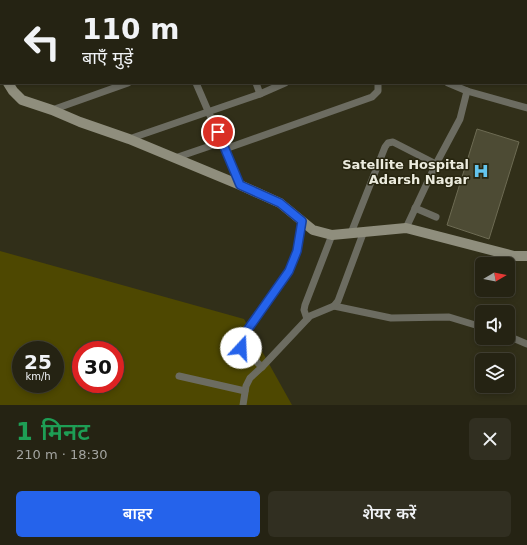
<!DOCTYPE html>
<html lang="hi">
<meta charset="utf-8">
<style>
body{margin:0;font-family:"DejaVu Sans","Noto Sans Devanagari",sans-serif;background:#312f21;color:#f1f3f6;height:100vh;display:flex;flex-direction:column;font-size:15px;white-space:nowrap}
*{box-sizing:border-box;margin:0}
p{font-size:13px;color:#a3a4a0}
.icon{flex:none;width:22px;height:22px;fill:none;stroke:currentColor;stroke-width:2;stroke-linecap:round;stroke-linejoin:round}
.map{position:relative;height:405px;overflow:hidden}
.drawer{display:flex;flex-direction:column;background:#252313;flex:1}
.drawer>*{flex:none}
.banner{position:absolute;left:0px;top:0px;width:527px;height:84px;box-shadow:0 2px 6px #0003,0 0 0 1px #424033;background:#252313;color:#f1f3f6;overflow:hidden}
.needle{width:26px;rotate:80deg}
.fabs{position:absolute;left:475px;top:257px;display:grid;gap:8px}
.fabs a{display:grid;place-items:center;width:40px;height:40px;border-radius:6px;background:#252313;box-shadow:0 2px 6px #0003,0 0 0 1px #424033;font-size:20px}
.speed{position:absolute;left:12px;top:341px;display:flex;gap:8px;font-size:20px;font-weight:700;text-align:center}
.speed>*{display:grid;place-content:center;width:52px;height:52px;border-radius:50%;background:#252313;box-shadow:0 2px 6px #0003,0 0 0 1px #424033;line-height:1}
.speed small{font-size:10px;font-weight:400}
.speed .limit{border:6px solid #d22;background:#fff;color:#111}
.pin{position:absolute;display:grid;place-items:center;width:34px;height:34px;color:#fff;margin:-17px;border:2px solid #fff;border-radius:50%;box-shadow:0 1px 4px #0007}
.me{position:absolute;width:44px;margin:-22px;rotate:20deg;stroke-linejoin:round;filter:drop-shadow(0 0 3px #0008)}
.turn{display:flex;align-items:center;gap:14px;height:84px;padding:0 16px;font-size:18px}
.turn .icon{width:52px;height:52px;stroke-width:2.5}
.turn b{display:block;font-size:28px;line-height:34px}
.round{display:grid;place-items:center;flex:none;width:42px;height:42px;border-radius:6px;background:#312f21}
.head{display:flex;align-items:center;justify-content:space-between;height:68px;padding:0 16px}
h1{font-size:24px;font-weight:600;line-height:30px;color:#1e9e55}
.cta{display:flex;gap:8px;margin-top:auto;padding:8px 16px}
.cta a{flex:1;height:46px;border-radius:6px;background:#2563eb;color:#fff;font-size:16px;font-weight:600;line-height:46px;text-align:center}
.cta a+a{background:#312f21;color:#f1f3f6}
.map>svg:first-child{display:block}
.green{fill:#4e4801;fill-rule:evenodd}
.building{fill:#4d4b34;stroke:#6d6b53}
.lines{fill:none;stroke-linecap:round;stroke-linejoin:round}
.street{stroke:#6c6c61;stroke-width:7}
.secondary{stroke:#8f8e7d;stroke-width:10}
.route-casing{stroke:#184099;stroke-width:10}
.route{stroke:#2563eb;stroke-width:7}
.labels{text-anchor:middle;stroke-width:3;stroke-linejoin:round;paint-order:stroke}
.poi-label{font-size:13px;font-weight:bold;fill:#ececde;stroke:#27250f;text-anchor:end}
</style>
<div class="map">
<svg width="527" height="405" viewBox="0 0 527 405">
<rect width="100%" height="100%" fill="#312f19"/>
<!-- green -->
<path class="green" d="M0 251 244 319 292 405H0ZM21 350H55V384H21ZM81 350H115V384H81Z"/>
<!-- building -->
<path class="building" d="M477 129 519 142 489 239 447 225Z"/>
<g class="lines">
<!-- street -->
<g class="street">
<path d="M87 0 88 1"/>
<path d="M167 0V1"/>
<path d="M344 0V1"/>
<path d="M391 0V1"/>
<path d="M41 1 44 0"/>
<path d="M218 1 220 0"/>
<path d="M0 17 1 16"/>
<path d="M196 83 240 185"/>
<path d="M256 83 260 94"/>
<path d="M448 83 467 91 527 108"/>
<path d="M52 110 128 83"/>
<path d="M129 139 260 94 285 83"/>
<path d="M225 149 372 97 378 91V83"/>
<path d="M175 158 222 142"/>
<path d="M415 208 436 217"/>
<path d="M406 228 436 164 460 119 467 91"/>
<path d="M351 233 385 147 388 143 393 142 436 164"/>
<path d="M334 306 391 318 449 317 482 327"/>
<path d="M307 319 304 310 305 305 332 235"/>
<path d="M508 336 527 344"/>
<path d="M262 367 241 347V339L289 271 297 251 302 221"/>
<path d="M179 376 245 391"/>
<path d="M243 405 246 386 250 378 262 367 310 316 334 306 338 301 364 231"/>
</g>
<!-- secondary -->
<g class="secondary">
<path d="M0 67 1 69"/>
<path d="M8 83 13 91 22 100 52 110 80 122 129 139 240 185 280 203 313 230 332 235 406 228 514 256H527"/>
</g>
</g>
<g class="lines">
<defs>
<path id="route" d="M218 132 240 185 280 203 302 221 297 251 289 271 241 339V348"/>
</defs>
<!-- route casing -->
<use href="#route" class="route-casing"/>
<!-- route -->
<use href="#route" class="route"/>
</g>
<!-- icons -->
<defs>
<symbol id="hospital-bare" viewBox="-9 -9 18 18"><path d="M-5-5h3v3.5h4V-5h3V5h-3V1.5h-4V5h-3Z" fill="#64c5ee" stroke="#27250f" stroke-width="2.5" paint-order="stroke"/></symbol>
</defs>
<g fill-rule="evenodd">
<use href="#hospital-bare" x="470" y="160" width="22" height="22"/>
</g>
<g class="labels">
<!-- poi labels -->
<g class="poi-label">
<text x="469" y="169">Satellite Hospital<tspan x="469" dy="15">Adarsh Nagar</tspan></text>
</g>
</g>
</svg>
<div class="fabs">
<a><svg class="needle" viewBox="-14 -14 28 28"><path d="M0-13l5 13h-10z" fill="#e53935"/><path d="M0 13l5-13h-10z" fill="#a3a4a0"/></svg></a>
<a><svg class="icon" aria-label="sound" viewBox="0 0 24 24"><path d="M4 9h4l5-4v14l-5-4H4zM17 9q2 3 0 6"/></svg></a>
<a><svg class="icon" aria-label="layers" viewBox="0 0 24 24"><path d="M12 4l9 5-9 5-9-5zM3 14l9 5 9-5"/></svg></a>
</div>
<div class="speed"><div>25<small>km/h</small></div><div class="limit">30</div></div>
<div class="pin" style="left:218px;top:132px;background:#d93025"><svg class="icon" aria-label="arrive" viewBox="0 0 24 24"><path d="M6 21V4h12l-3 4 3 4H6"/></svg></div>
<svg class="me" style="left:241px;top:348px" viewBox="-20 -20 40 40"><circle r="19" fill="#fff"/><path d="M0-13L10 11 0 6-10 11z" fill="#2563eb"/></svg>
<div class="banner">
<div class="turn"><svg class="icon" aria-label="left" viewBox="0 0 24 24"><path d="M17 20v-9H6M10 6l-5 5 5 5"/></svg><div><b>110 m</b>बाएँ मुड़ें</div></div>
</div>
</div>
<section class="drawer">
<div class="head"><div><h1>1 मिनट</h1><p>210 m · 18:30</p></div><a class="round"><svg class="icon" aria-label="close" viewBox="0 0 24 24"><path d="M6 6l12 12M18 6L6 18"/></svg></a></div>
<div class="cta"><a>बाहर</a><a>शेयर करें</a></div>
</section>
